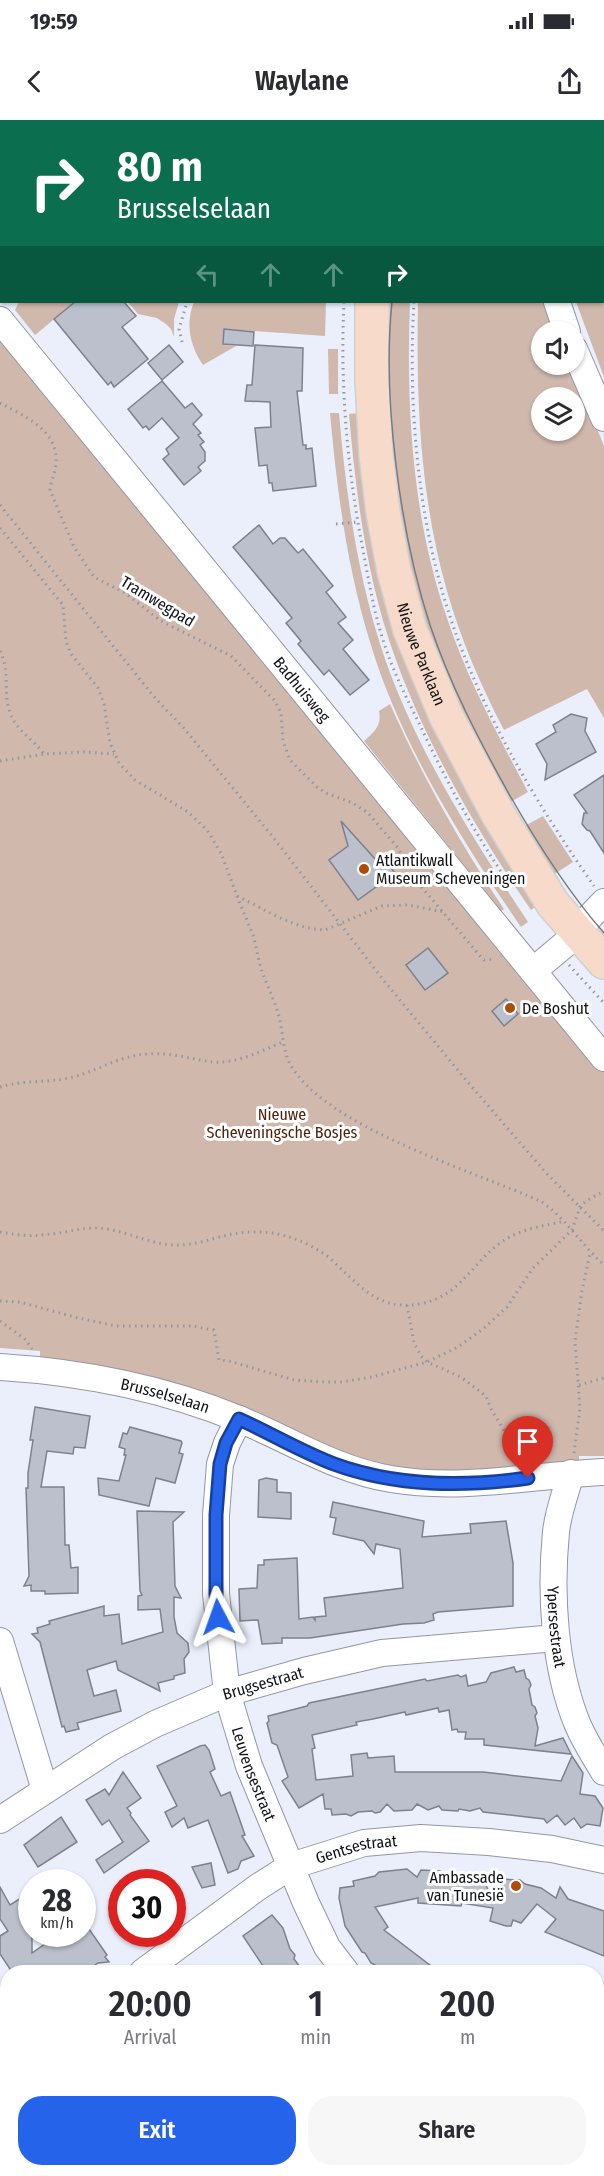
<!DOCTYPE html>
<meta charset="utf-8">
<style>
body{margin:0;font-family:"Fira Sans Condensed",sans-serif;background:#f7f7f7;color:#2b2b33;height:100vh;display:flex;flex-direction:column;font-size:22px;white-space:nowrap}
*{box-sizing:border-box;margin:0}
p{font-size:20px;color:#7c7c81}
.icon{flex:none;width:33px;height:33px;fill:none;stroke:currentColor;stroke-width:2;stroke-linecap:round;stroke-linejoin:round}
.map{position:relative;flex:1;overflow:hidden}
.panel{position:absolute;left:0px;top:1845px;width:604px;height:212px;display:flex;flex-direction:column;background:#fff;border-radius:24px 24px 0 0;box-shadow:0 2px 4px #0004}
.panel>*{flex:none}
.top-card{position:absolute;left:0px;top:0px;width:604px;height:183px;box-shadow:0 2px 4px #0004;background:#0b6e4f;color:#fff;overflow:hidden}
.fabs{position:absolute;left:531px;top:201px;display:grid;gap:12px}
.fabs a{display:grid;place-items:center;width:54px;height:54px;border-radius:50%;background:#fff;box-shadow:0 2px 4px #0004;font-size:30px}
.speed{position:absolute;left:18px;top:1749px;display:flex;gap:12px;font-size:30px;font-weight:700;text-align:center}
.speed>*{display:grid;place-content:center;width:78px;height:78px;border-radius:50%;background:#fff;box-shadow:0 2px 4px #0004;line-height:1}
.speed small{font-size:15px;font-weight:400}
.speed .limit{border:9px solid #d22;background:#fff;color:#111}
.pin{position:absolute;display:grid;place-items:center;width:51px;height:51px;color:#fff;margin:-62px -26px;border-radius:50% 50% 50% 0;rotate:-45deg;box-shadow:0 0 6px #0007}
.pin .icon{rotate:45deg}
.me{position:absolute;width:66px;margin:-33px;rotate:356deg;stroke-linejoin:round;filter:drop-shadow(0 0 4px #0008)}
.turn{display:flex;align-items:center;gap:21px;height:126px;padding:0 18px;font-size:27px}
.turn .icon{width:78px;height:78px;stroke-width:2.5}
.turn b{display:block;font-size:42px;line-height:51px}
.lanes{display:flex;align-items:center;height:57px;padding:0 18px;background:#0003;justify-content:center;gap:30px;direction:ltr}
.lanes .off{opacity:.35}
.eta{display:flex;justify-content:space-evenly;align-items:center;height:102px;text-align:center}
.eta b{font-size:36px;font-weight:600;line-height:42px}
.action{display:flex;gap:12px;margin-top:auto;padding:12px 18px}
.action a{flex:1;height:69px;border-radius:24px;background:#2563eb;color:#fff;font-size:24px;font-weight:600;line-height:69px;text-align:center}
.action a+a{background:#f7f7f7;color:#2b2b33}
.status{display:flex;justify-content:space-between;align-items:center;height:42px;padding:0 30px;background:#fff;direction:ltr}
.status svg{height:16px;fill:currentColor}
header{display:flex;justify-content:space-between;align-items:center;height:78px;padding:0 18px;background:#fff;font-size:27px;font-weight:600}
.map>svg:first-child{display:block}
.green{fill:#d0b8ad;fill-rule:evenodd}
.building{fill:#bcc0cc;stroke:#7d818c;stroke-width:1.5}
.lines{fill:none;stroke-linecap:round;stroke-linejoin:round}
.minor-casing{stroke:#9397a3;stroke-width:28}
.major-casing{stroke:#cfd0d0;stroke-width:36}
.path{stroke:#9397a0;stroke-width:3;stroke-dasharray:1.5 4.5;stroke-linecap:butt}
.minor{stroke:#fff;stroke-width:26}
.major{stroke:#f8daca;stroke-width:33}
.tram{stroke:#767a81;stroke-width:1.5}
.route-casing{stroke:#184099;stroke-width:15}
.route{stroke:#2563eb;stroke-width:10}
.poi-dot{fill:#ae4d08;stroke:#fff;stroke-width:2}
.labels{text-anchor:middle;stroke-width:6;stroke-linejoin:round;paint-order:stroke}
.street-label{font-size:16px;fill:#101216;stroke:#fff}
.poi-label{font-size:16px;fill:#101216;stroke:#fff;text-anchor:start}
.park-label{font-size:16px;fill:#4c230c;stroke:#fff}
</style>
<div class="status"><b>19:59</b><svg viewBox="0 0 49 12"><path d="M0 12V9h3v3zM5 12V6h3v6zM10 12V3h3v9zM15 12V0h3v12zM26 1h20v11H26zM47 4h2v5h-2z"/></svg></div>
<header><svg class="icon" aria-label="back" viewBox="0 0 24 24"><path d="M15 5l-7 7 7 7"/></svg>Waylane<svg class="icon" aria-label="share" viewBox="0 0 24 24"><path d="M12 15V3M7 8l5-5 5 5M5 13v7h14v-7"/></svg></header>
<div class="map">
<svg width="604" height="2056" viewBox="0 0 604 2056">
<rect width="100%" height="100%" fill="#eaeffb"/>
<!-- green -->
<g class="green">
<path d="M549 0H604V257L576 182H603V2Z"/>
<path d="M19 182H75L35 215 15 190Z"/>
<path d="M128 182H179L174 199V217L171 209 166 204 157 198 138 194Z"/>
<path d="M194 182H326L325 216 224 209 223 225 236 226 203 245C190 226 185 204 194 182Z"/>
<path d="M382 182H410C406 287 412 397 447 498 467 559 498 615 528 672L509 683 438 556 392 399Z"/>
<path d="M418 182H546L558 211 542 212V244L571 245 604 326V598L587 569 504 610C481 566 461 520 447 471 420 377 416 279 418 182ZM542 278H574V310H542Z"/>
<path d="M0 212 604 949V1336H579V1340L485 1352 450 1354 376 1345 40 1239V1231L0 1228Z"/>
<path d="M328 229H338V274H329Z"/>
<path d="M330 293H339C346 376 358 460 385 539 418 633 474 720 528 802L521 807C462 721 400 623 370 522 347 447 337 371 330 293Z"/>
<path d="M359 293 485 698 523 766 539 784 531 790C472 704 414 604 384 504 364 436 355 364 349 294Z"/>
<path d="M390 584C422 656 460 723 504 789L501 791 364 621C374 612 382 606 379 591Z"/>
<path d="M543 696 573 742 553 755 523 707Z"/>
</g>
<!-- building -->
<g class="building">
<path d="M75 182H124L136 196 122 207 148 239 114 267 111 262 108 265 54 199Z"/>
<path d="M224 209 254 212 253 226 223 224Z"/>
<path d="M169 225 183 242 162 260 148 243Z"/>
<path d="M255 225 303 228 302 271H297L303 325H306V329L312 328 316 366 273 371 272 363H269L267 345 259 346 255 308 271 307 270 282 245 281 247 265H252Z"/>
<path d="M162 261 185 288 192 283 202 295 193 304 201 313 198 315 204 322 200 325 205 332V341L198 347 201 351 184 365 163 339 169 334 166 329 179 318 162 298 149 310 146 306 143 308 128 289Z"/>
<path d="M259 405 273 424 280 418H285L298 433 303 429 333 466 326 472 346 497 338 503 353 520 343 529 369 560 350 575 329 550 324 555 298 524 301 521 286 503 292 498 233 427Z"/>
<path d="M571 594 587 598 585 611 596 632 545 660 547 644 536 624 556 612 553 605Z"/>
<path d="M604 655V733L590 711 587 710 582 704 584 693H587L574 675Z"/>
<path d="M341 701 376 740 385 741 395 753 358 780 329 740 348 726Z"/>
<path d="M428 828 448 853 425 870 406 845Z"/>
<path d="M506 879 518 894 504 906 492 891Z"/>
<path d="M35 1287 90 1296 85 1328 74 1327 73 1334 47 1331 41 1367H64L65 1425H69L71 1448 78 1447V1473L45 1474V1471H31V1465L24 1466 29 1456 26 1368H28V1353L33 1320H30Z"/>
<path d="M130 1307 181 1321 182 1323 179 1333 183 1334 175 1363 156 1358 149 1386 99 1375 98 1358 119 1361 126 1335H124L125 1329 119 1327 123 1313 127 1314Z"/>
<path d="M266 1358 277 1360V1372L291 1373V1399L258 1397 259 1360Z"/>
<path d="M333 1382 424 1401 422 1417 471 1413 470 1404 506 1401 513 1443V1486L438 1492 433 1494 434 1500 424 1503 403 1504 310 1518H282V1523L262 1524 258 1500 240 1501 239 1469 257 1468 258 1445H264V1440L297 1438 299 1499 313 1497 315 1500V1497L326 1496 324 1478 403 1468 400 1429 376 1424 374 1434 364 1421 333 1414 336 1398 330 1397Z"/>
<path d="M137 1391 184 1392 173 1402 175 1466 181 1478 174 1477V1497L177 1513 188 1523 189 1532 184 1539 185 1553 174 1556V1559L158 1563 160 1571 118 1550 116 1541 87 1550 94 1576 116 1570 121 1591 77 1603 79 1609 66 1612 64 1606 62 1607 40 1522 32 1514 38 1513 37 1508 50 1504 49 1501 104 1486V1496L119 1494 122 1524 163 1512 160 1489 138 1490V1476L142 1475 140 1471Z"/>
<path d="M514 1547 516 1552 524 1550 526 1558 529 1560 531 1565 529 1569 532 1585 535 1587 537 1593 535 1596 538 1608 535 1626 563 1618 571 1634 484 1625V1619H465L466 1612H458L457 1609 452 1610 449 1590 439 1592 438 1588 406 1595 405 1592 373 1599 356 1602 357 1605 312 1615 315 1628 312 1629 316 1660 353 1656 351 1635 367 1633 368 1638 394 1636 395 1652H483L561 1661 572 1636 583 1653 580 1674 595 1676 603 1688 600 1706 587 1704 581 1708 574 1698 565 1705 557 1695 547 1703 544 1699 483 1692 480 1688 470 1691 459 1689 458 1691 442 1690 439 1686 428 1690 417 1684 412 1690 394 1691 387 1684 380 1692 375 1693 372 1691 358 1692 351 1696 346 1694 332 1695 331 1689H325L323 1674 299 1688 282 1661 288 1657 277 1625 272 1623 267 1603 269 1601 268 1596 307 1586 309 1583 425 1559 427 1561 458 1555 461 1557 466 1555 468 1566 486 1562 491 1553Z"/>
<path d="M205 1625 209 1630 215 1649 210 1652 221 1676 230 1672 245 1715 242 1716 254 1736 241 1741 238 1749 228 1753 208 1700 188 1708 184 1698 172 1707 165 1692 177 1686 157 1646 200 1626Z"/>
<path d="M123 1652 141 1678 127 1688 131 1693 130 1695 149 1721 104 1753 96 1740 123 1722 109 1700 102 1705 86 1680 105 1669 109 1675Z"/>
<path d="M61 1697 77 1722 38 1747 24 1725Z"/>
<path d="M211 1743 215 1765 202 1768 192 1747Z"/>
<path d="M407 1749 417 1757 421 1750 440 1751 441 1754 451 1755H461L462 1753 481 1754 493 1781 499 1759 520 1760 525 1764 541 1768 556 1778 560 1767 568 1779 604 1791V1836L545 1812 556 1799 537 1784 521 1803 513 1800 511 1806H506L490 1801 493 1788 462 1783 461 1786 418 1783V1778L375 1787 388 1807 384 1810 439 1852H382L381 1848 371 1843 365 1833 362 1832 345 1806 339 1778 340 1768 354 1766 353 1761 375 1756 379 1752Z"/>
<path d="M0 1767 10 1785 32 1771V1833L59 1814H82V1810L87 1806 107 1835 105 1837 109 1842 98 1843 85 1852H73L69 1847 60 1852H12L0 1834V1816L8 1811 0 1799Z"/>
<path d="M272 1795 283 1808 290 1829 295 1835 294 1839 304 1852H267L243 1816Z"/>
</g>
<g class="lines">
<defs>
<g id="minor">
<path d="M530 2V0"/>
<path d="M0 124 2 126"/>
<path d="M557 182 567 212"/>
<path id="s1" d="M0 200 604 938"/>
<path d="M574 229 604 298"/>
<path d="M533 851 577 814 583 804 604 782"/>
<path id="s2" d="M0 1247C82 1252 163 1268 239 1299 290 1320 336 1350 391 1359 462 1371 532 1355 604 1352"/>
<path id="s3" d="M239 1299 227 1323 220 1344 216 1395V1474L227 1573 249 1646 306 1783 327 1827 346 1852"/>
<path id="s4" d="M571 1353C566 1372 558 1392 556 1412 550 1473 554 1546 577 1603 584 1620 595 1637 604 1652"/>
<path d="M0 1521 45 1670"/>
<path id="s5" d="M0 1700 112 1627 155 1604 227 1573 304 1551 382 1533 556 1518"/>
<path id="s6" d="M143 1852 258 1767 291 1746 364 1723 421 1718 489 1722 552 1729 604 1740"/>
<path d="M0 1929 8 1927"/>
<path d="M597 2047 604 2052"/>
<path d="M221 2049 227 2056"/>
</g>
<g id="major">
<path d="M387 2V0"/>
<path id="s7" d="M372 182V261L376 335 383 392 394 451 410 510 446 596 498 694 553 784 604 842"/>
</g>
</defs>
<!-- minor casing -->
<use href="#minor" class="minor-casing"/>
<!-- major casing -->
<use href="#major" class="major-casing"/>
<!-- path -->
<g class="path">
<path d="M360 2V0"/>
<path d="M430 2V0"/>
<path d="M344 182C340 265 347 348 363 430 369 462 374 493 384 523 393 551 406 577 419 603 445 659 475 714 510 765"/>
<path d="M414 182C408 279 417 391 446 484 477 585 534 680 594 766"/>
<path d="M182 222 179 209 187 182"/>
<path d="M0 283C24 296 58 310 56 342 56 352 51 360 50 370L74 427 94 457 125 473 161 501 231 536 275 581 281 593 283 621 290 640 317 667 326 673 353 683 368 693 398 728 413 757 481 837 484 840 495 839"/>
<path d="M0 385 155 578 182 606 273 717 385 862 466 960 546 1053 604 1111"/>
<path d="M336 404 357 402"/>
<path d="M0 408 63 485 66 522 71 534 98 568 104 584 110 623 119 643 135 660 188 692 207 710 221 733 237 776C265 789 293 809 325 810L382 786 408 785 444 792"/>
<path d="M0 531C11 553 2 574 11 595 18 612 33 619 44 634L84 632 114 634"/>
<path d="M0 641 44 634"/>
<path d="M237 776C242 789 248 802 253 815 257 828 258 842 263 854 268 867 274 880 278 893 283 909 282 926 289 942 321 1006 477 1052 542 1082 566 1099 582 1125 604 1145"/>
<path d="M569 845 604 883"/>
<path d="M0 967C23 960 46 963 69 958 96 952 120 935 148 934 170 932 191 939 212 942 237 944 261 931 283 922"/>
<path d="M0 1112C17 1115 33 1117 50 1114 66 1113 83 1107 99 1108 125 1110 148 1124 174 1125 194 1126 213 1118 232 1114 250 1111 269 1111 286 1116 300 1120 315 1127 327 1136 356 1160 375 1192 419 1184 460 1177 470 1145 500 1123 519 1109 543 1106 565 1101"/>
<path d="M0 1181 20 1182 74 1197 116 1206H192L214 1210 219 1240 229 1241 294 1260 325 1262H342L372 1257 427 1242 458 1227 483 1209 507 1187 533 1148 572 1110 580 1087 586 1081 604 1071"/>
<path d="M407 1185 414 1223 421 1236 427 1242 461 1257 486 1276 491 1289 521 1339"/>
<path d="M0 1201 26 1220 32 1229"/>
<path d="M579 1265 604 1258"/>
<path d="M574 1333 580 1288 575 1221 582 1171 590 1133"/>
<path d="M0 2051 8 2046"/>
</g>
<!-- minor -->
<use href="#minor" class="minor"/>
<!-- major -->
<use href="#major" class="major"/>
<!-- tram -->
<g class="tram">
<path d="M407 0V2"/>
<path d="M392 182C382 278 400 413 430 505 450 565 479 620 509 674 537 723 567 771 604 813"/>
</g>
</g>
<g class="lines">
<defs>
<path id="route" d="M218 1497 216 1474V1395L220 1344 226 1323 239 1299C270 1313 302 1332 334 1344 397 1367 463 1367 528 1358"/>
</defs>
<!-- route casing -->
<use href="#route" class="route-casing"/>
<!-- route -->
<use href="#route" class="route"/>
</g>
<!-- markers -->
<g class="poi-dot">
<circle cx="364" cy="749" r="6"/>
<circle cx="510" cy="888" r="6"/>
<circle cx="516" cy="1766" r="6"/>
</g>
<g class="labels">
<!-- street labels -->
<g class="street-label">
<text transform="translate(158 481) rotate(31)" y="6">Tramwegpad</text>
<text dy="6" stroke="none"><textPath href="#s7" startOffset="358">Nieuwe Parklaan</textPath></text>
<text dy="6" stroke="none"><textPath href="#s1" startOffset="477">Badhuisweg</textPath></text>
<text dy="6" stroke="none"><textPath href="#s2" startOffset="168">Brusselselaan</textPath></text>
<text dy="6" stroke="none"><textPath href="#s4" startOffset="156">Ypersestraat</textPath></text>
<text dy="6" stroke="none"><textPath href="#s5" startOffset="298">Brugsestraat</textPath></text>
<text dy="6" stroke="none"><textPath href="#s3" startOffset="364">Leuvensestraat</textPath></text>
<text dy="6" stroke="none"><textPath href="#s6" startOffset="250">Gentsestraat</textPath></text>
</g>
<!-- poi labels -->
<g class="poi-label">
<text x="376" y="746">Atlantikwall<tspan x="376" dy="18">Museum Scheveningen</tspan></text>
<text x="522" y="894">De Boshut</text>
<text x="504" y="1763" text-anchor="end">Ambassade<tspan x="504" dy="18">van Tunesië</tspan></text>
</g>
<!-- park labels -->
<g class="park-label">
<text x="282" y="1000">Nieuwe<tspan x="282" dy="18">Scheveningsche Bosjes</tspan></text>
</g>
</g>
</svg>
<div class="fabs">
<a><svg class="icon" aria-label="sound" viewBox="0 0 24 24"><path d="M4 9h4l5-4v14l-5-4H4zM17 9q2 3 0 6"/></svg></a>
<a><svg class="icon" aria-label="layers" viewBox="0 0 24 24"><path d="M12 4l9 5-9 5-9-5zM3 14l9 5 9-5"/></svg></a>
</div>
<div class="speed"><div>28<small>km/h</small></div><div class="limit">30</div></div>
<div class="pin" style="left:528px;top:1358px;background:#d93025"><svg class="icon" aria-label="arrive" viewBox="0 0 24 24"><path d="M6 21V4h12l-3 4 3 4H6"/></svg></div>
<svg class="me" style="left:218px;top:1497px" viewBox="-20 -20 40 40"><path d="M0-17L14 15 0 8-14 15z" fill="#2563eb" stroke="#fff" stroke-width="4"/></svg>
<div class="top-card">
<div class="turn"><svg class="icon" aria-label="right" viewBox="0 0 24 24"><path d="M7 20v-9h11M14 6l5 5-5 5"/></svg><div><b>80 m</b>Brusselselaan</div></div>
<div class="lanes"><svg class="icon off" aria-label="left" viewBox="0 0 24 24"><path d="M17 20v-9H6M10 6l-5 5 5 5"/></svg><svg class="icon off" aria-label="ahead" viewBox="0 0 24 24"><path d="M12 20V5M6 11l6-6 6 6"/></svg><svg class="icon off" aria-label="ahead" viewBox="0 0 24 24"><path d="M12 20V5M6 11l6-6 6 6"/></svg><svg class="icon" aria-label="right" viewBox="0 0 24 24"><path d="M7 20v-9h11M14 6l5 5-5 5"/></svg></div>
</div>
<section class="panel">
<div class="eta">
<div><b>20:00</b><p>Arrival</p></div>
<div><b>1</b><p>min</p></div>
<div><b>200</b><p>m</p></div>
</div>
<div class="action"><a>Exit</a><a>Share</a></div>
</section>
</div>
